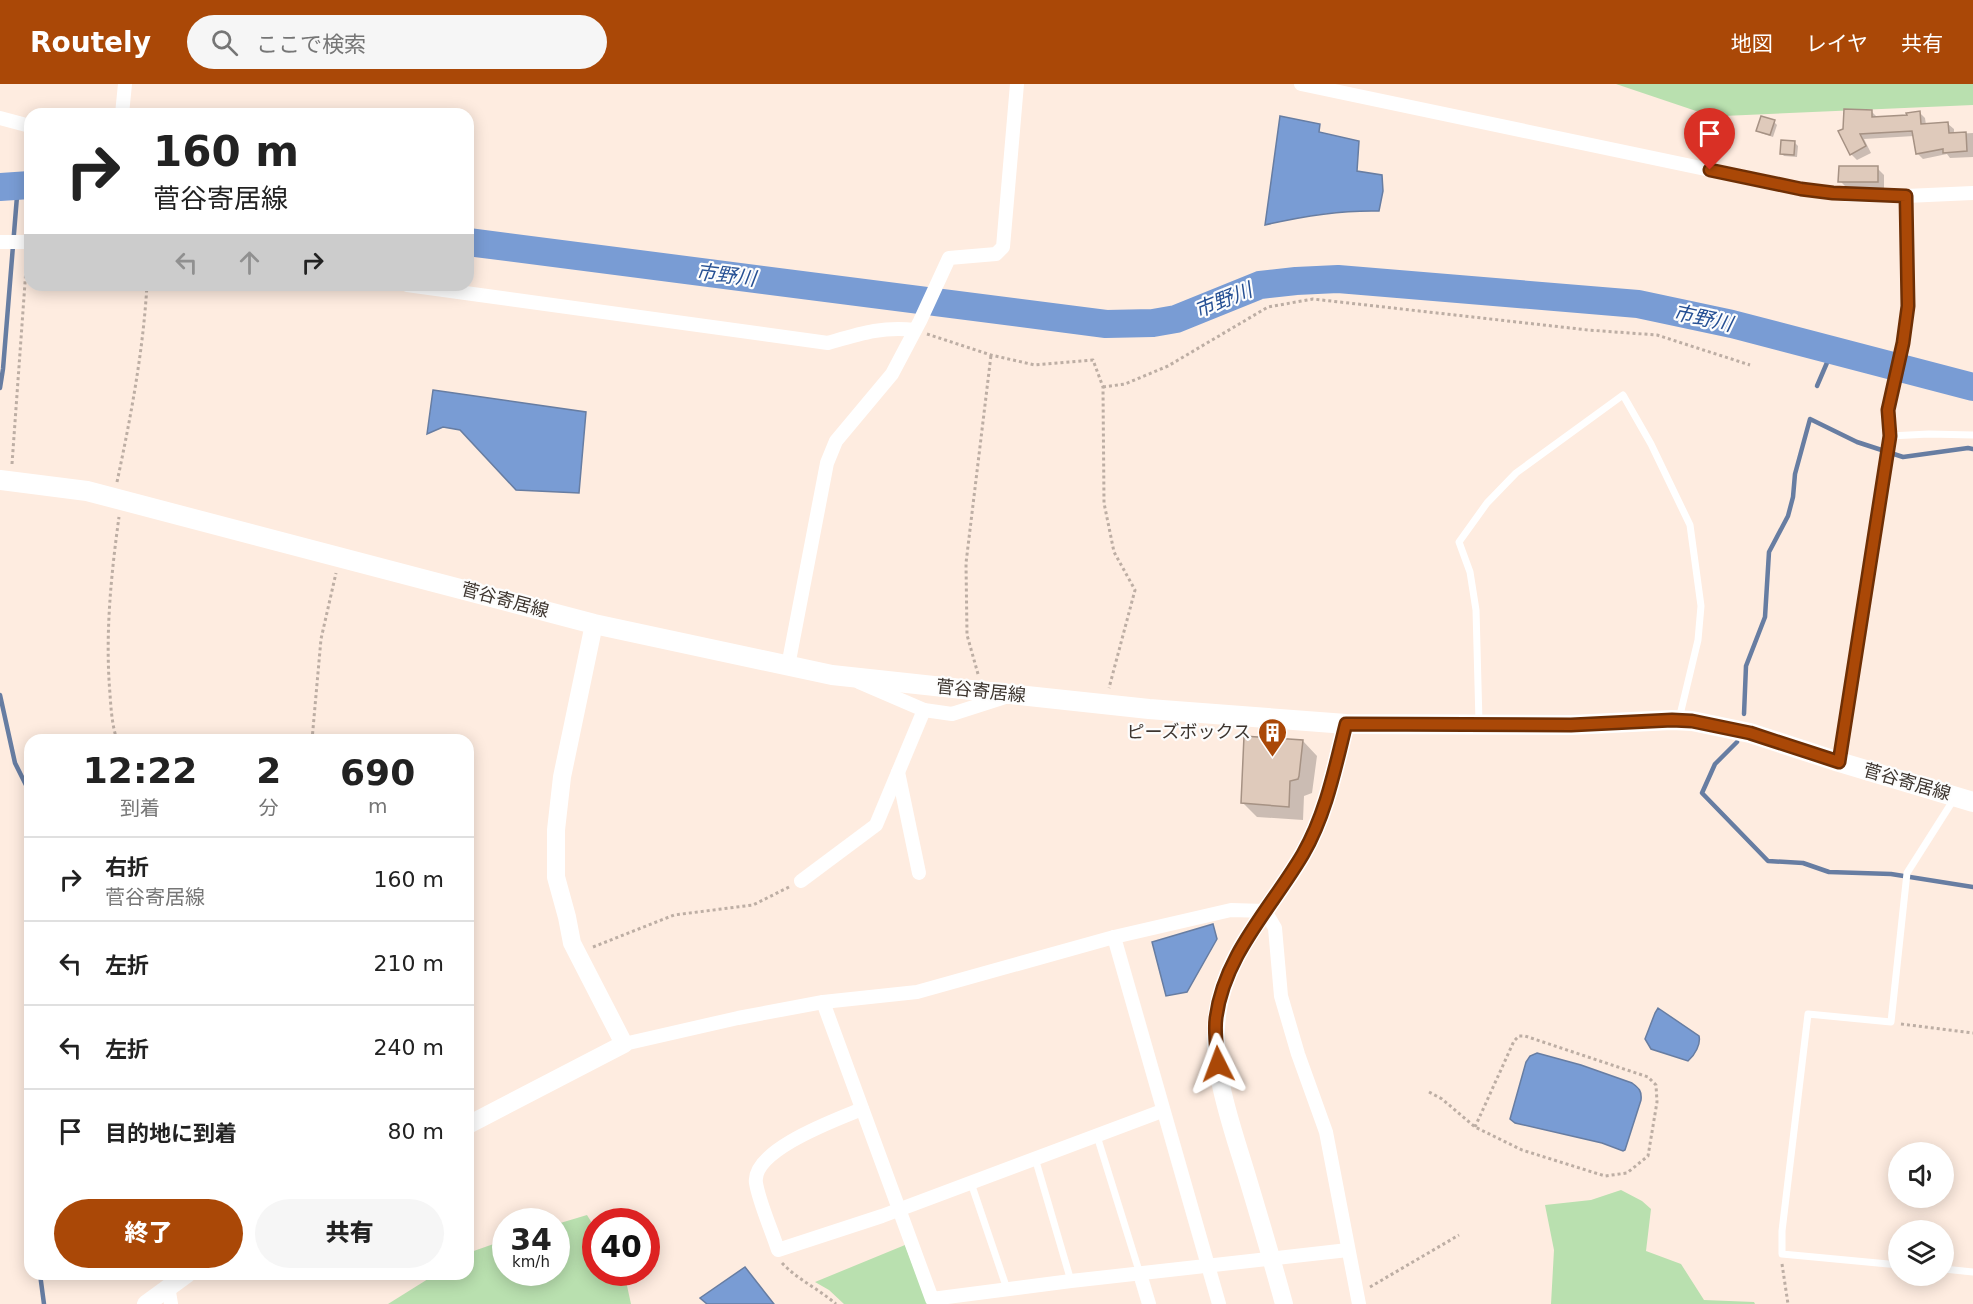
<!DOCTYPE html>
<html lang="ja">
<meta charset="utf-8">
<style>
body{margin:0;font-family:"DejaVu Sans","Noto Sans JP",sans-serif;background:#f6f6f6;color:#222;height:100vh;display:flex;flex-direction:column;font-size:22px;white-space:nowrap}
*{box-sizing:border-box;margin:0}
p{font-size:20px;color:#767676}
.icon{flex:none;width:33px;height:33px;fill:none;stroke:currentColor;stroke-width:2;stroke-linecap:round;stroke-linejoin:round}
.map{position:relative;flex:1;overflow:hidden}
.side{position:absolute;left:24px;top:650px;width:450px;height:546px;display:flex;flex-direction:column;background:#fff;border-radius:18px;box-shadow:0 3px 15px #0003}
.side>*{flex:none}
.guide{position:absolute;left:24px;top:24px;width:450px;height:183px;border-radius:18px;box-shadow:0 3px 15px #0003;background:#fff;color:#222;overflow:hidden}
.controls{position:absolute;left:1888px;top:1058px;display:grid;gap:12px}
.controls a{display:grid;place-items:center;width:66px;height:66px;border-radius:50%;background:#fff;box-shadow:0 3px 15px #0003;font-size:30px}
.speed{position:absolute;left:492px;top:1124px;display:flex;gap:12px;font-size:30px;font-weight:700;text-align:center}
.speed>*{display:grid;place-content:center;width:78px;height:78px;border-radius:50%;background:#fff;box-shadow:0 3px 15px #0003;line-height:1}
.speed small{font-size:15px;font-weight:400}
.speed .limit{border:9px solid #d22;background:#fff;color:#111}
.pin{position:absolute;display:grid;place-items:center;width:51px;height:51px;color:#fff;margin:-62px -26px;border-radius:50% 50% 50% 0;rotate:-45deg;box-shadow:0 0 6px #0007}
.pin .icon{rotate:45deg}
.me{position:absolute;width:66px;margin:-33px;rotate:357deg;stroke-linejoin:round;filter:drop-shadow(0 0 4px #0008)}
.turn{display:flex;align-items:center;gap:21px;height:126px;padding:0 30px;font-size:27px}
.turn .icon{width:78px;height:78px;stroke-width:2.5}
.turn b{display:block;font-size:42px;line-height:51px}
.lanes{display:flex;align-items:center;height:57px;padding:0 30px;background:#0003;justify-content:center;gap:30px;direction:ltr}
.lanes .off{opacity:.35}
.eta{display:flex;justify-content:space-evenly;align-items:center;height:102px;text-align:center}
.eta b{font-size:36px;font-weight:800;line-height:42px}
.action{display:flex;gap:12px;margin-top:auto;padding:12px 30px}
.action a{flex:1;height:69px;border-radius:36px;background:#aa4807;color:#fff;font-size:24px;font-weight:800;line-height:69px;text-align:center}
.action a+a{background:#f6f6f6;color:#222}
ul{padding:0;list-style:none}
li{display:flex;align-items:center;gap:18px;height:84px;padding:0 30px;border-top:2px solid #e0e0e0}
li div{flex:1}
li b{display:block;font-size:22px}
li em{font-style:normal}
header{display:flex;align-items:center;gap:36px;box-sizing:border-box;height:84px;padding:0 30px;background:#aa4807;color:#fff}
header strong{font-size:28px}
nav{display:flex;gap:33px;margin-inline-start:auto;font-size:21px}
.search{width:420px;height:54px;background:#f6f6f6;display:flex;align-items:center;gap:15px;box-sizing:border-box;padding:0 21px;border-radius:33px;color:#767676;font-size:22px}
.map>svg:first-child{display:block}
.green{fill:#b9e0af}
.water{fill:#799cd4;stroke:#677da2;stroke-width:1.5}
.shadow{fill:#0003}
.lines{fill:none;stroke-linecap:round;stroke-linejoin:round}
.stream{stroke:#677da2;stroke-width:4.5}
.river{stroke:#799cd4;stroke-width:28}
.building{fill:#dfcabb;stroke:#a69284;stroke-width:1.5}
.path{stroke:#bdaea4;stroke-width:3;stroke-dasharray:3 3;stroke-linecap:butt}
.service{stroke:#fff;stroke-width:7}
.minor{stroke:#fff;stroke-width:14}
.tertiary{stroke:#fff;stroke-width:18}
.secondary{stroke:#fff;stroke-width:20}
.route-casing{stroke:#6e2f05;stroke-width:15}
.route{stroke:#aa4807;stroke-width:10}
.labels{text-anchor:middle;stroke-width:4.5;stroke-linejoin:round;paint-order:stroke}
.street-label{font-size:18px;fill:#3d352f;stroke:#fdfdfd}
.poi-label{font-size:18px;fill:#3d352f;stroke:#fdfdfd;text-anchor:end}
.water-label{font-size:20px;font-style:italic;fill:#265094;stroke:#fdfdfd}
</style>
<header>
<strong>Routely</strong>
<div class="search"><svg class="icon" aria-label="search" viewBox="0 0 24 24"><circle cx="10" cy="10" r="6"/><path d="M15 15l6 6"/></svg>ここで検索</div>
<nav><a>地図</a><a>レイヤ</a><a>共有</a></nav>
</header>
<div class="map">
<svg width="1973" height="1220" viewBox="0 0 1973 1220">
<rect width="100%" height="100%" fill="#feece0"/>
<!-- green -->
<g class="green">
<path d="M1616 0H1973V21L1723 32 1708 31Z"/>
<path d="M1621 1106 1642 1117 1651 1125 1646 1167 1681 1180 1704 1216 1754 1218 1755 1220H1551L1554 1166 1545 1121 1591 1116Z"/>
<path d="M587 1131 595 1144 596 1188H624L631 1220H388L436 1190H468V1169L505 1156 506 1188H556L557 1140Z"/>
<path d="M905 1161 928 1220H844L829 1206 815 1198Z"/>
</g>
<!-- water -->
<g class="water">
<path d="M1280 32 1320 40 1319 48 1359 57 1357 87 1382 91 1383 107 1379 127C1339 126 1303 132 1265 141Z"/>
<path d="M433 306 586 328 579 409 516 406 460 346 443 343 427 350Z"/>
<path d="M1213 840 1217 855 1187 908 1166 912 1152 858Z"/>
<path d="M1658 924 1699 952C1701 960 1695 971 1688 977L1651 965 1645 955 1655 929Z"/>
<path d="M1537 969 1581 981 1632 999C1639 1004 1642 1007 1641 1016L1625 1066 1623 1067 1602 1059 1515 1039 1510 1035 1526 978 1530 972Z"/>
<path d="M745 1183 774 1220H707L700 1214Z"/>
</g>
<!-- shadow -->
<g class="shadow">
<path d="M1872 28 1878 34 1908 32 1919 28 1925 34 1926 41 1948 40 1954 45V50L1973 49V73L1950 74 1947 70 1923 75 1917 69 1914 52 1864 55 1871 69 1857 76 1851 70 1840 48Z"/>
<path d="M1774 38 1777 41 1773 53 1761 49 1758 46Z"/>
<path d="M1795 59 1798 62 1797 73 1784 72 1781 69Z"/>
<path d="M1877 84 1884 91V104H1847L1840 97Z"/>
<path d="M1303 657 1317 672 1312 709 1304 712 1303 736 1257 733 1242 718Z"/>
</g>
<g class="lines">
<!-- stream -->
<g class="stream">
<path d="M1817 302 1832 267"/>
<path d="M0 304 3 285 18 100"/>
<path d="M0 611 15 679 30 709"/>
<path d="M1744 630 1746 582 1765 533 1769 468 1788 432 1793 413 1795 390 1810 335 1857 358 1903 373 1968 364 1973 365"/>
<path d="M1737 658 1715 680 1702 709 1768 777 1803 779 1829 788 1891 790 1973 803"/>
<path d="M40 1190 44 1220"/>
</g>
<!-- river -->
<g class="river">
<path d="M0 103 30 101"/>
<path d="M468 158 1106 240 1153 239 1176 235 1260 201 1296 197 1338 195 1638 220 1732 240 1973 303"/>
</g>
</g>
<!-- building -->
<g class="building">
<path d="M1844 25 1872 26V33L1907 31 1906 29 1920 27 1921 40 1948 38 1949 49 1966 48 1967 67 1943 69V65L1916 70 1912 47 1860 50 1866 62 1850 71 1838 47 1843 45Z"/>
<path d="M1761 32 1775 36 1770 51 1756 47Z"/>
<path d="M1781 56 1795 57 1794 71 1780 70Z"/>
<path d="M1839 82H1878V98H1838Z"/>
<path d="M1244 652 1303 656 1299 692 1298 695 1290 697 1289 723 1241 719Z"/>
</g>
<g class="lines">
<!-- path -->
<g class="path">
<path d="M927 250 991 271 1035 281 1093 276 1103 303 1104 419 1114 468 1135 506 1109 604"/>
<path d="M1103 303 1125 300 1168 282 1268 223 1313 215 1588 246 1657 251 1750 281"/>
<path d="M12 380 27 171"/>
<path d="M117 398C131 332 143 268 147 201"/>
<path d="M978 590 967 551 966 479 991 271"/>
<path d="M117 656C112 641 111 625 110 610 105 551 111 491 119 433"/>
<path d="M312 656 321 555 336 489"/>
<path d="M593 863 674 831 753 821 789 803"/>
<path d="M1901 940 1973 949"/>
<path d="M1429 1008 1442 1015 1475 1043 1522 1066 1605 1092 1627 1089 1648 1072 1657 1018 1656 1001 1648 993 1525 952H1519L1514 957 1475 1043"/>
<path d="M782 1179C798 1196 819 1205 836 1220"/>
<path d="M1782 1180 1788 1220"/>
<path d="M1370 1203 1459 1151"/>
</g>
<!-- service -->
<g class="service">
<path d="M1890 352 1929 350 1973 351"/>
<path d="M1479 638 1476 526 1470 488 1459 458 1487 419 1516 389 1623 311 1651 360 1690 441 1701 522 1698 556 1679 635"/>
<path d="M1839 676 1890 352 1888 326 1903 259 1908 222 1906 112"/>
<path d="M1097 1052 1140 1190"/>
<path d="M1035 1074 1071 1197"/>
<path d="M971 1099 1007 1205"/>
<path d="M1899 1181 1782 1170V1147L1808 930 1891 938 1907 789 1954 715"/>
<path d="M1944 1185 1973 1188"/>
</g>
<!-- minor -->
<g class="minor">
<path d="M1301 0 1801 105 1850 111 1906 112 1973 109"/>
<path d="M122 30 125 0"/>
<path d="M0 34 30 42"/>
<path d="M0 158H30"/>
<path d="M407 201 828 259C859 250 882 242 915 246"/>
<path d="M788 582 827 379 836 357 892 290 920 237 949 174 996 170 1003 163 1017 0"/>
<path d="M859 598 924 626 952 630 1005 613"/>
<path d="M898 688 919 789"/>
<path d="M801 797 876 741 924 626"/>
<path d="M1114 853 1219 1220"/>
<path d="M823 918 932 1215 1071 1197 1348 1166"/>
<path d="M624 960 738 934 823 918 917 908 1114 853 1231 826 1265 827 1275 844 1281 912 1298 970 1326 1048 1359 1220"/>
<path d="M862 1025C838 1035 751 1066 756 1099 759 1118 772 1147 778 1166L882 1132 1162 1027"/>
<path d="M1140 1190 1149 1220"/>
<path d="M168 1202 171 1220"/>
</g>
<!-- tertiary -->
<g class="tertiary">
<path d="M468 1041 624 960 572 859 567 833 556 793V746L562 693 594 540"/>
<path d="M146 1220 187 1190"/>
<path d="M1284 1220C1272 1176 1259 1132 1246 1089 1229 1033 1206 974 1220 915 1233 861 1276 817 1303 770 1326 730 1335 684 1346 640"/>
</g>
<!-- secondary -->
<path class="secondary" d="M0 396 87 407 594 540 832 591 1149 625 1346 640 1571 641 1672 636 1692 637 1750 649 1839 678 1973 718"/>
</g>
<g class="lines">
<defs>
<path id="route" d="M1218 980C1217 965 1214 949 1216 934 1224 871 1272 823 1303 770 1326 730 1335 684 1346 640L1571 641 1672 636 1692 637 1750 649 1839 678 1890 352 1888 326 1903 259 1908 222 1906 112 1833 109 1801 105 1710 86"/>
</defs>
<!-- route casing -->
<use href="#route" class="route-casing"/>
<!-- route -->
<use href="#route" class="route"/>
</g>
<!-- icons -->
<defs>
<symbol id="building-pin" viewBox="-11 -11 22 30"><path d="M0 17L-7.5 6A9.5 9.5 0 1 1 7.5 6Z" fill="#aa4807" stroke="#fdfdfd"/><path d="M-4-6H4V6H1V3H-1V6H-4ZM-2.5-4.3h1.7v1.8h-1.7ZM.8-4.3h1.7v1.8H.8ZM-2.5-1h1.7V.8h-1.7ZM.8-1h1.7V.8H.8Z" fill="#fff"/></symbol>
</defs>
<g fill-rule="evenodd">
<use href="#building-pin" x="1256" y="632" width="33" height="45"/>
</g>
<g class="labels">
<!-- street labels -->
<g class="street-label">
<text transform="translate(505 516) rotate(15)" y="6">菅谷寄居線</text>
<text transform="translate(981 607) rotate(6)" y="6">菅谷寄居線</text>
<text transform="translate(1907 698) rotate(16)" y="6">菅谷寄居線</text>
</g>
<!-- poi labels -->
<g class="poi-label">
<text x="1251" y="654">ピーズボックス</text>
</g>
<!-- water labels -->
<g class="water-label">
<text transform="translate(726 191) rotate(7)" y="7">市野川</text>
<text transform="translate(1223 216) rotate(-22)" y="7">市野川</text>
<text transform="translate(1703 234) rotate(12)" y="7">市野川</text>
</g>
</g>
</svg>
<div class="controls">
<a><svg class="icon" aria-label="sound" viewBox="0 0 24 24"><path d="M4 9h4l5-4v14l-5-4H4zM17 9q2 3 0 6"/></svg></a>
<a><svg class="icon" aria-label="layers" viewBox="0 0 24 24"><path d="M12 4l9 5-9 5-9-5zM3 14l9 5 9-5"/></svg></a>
</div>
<div class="speed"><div>34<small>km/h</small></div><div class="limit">40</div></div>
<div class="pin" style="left:1710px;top:86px;background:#d93025"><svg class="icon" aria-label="arrive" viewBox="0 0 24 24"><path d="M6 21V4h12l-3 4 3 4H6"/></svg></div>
<svg class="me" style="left:1218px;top:980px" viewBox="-20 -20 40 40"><path d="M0-17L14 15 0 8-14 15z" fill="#aa4807" stroke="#fff" stroke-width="4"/></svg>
<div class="guide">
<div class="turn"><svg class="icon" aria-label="right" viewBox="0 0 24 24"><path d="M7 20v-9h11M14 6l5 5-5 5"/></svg><div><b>160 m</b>菅谷寄居線</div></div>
<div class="lanes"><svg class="icon off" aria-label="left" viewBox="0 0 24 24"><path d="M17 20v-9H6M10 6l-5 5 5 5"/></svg><svg class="icon off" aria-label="ahead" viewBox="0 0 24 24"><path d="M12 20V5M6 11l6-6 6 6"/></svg><svg class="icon" aria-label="right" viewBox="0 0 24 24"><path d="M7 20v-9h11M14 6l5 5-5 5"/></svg></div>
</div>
<section class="side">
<div class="eta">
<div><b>12:22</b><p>到着</p></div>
<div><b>2</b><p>分</p></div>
<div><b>690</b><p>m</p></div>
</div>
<ul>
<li><svg class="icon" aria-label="right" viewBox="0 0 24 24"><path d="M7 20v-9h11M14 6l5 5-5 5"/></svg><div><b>右折</b><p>菅谷寄居線</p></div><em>160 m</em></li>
<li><svg class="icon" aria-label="left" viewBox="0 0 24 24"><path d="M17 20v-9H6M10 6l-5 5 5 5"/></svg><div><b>左折</b></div><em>210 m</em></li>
<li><svg class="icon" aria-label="left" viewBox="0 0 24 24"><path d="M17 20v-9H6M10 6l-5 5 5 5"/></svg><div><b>左折</b></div><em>240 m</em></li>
<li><svg class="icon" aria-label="arrive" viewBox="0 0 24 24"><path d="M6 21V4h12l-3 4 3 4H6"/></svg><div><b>目的地に到着</b></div><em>80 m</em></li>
</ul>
<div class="action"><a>終了</a><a>共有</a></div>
</section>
</div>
